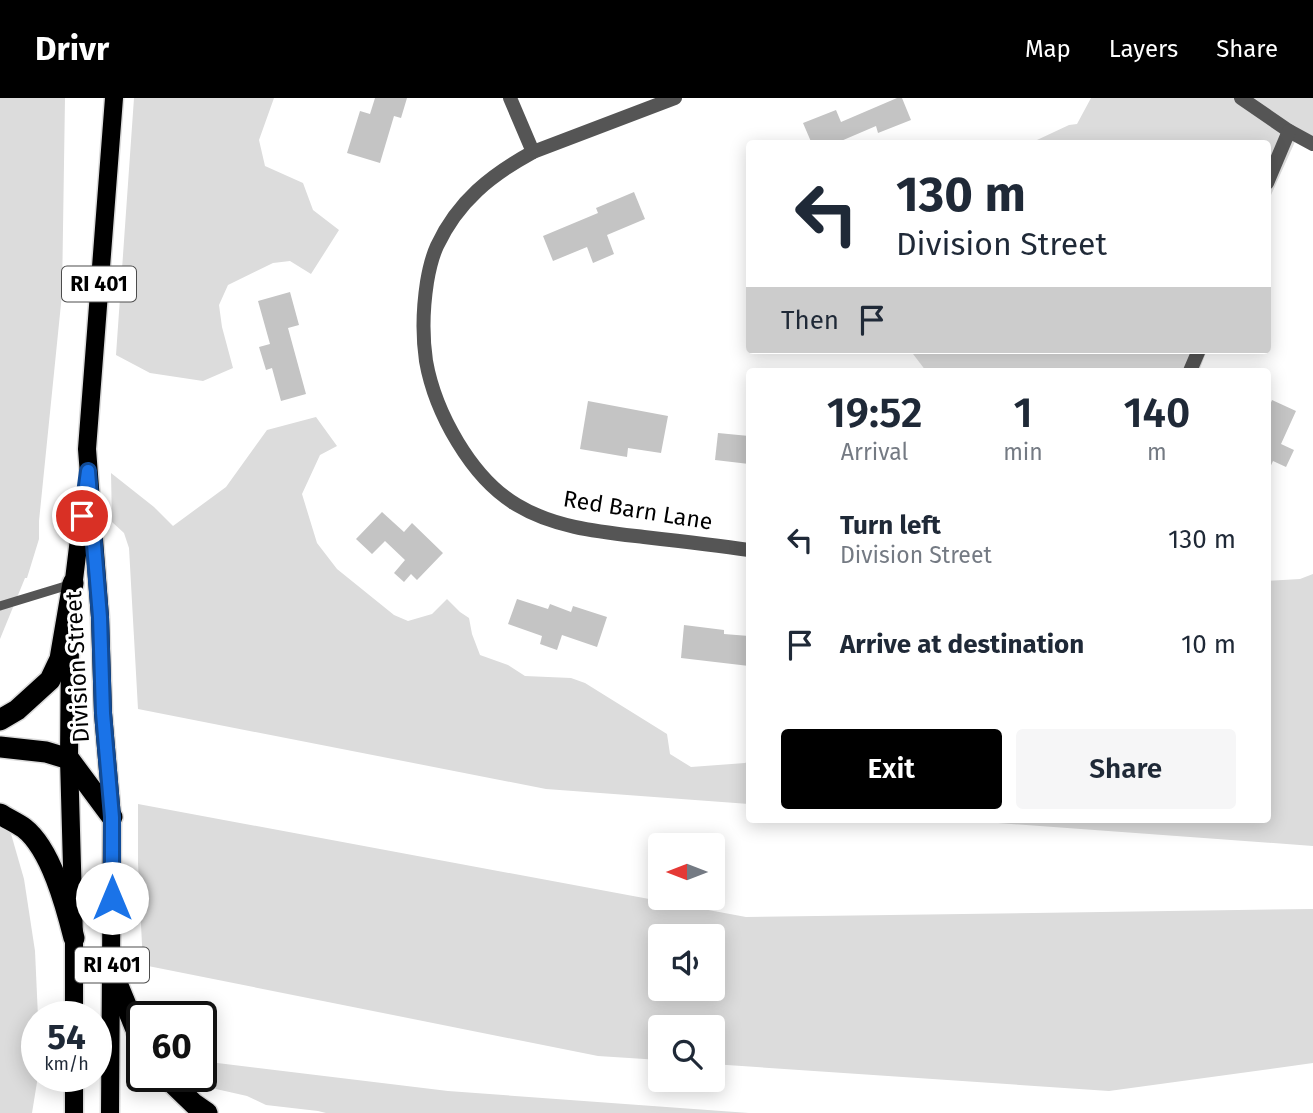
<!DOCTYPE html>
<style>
body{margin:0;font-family:"Fira Sans",sans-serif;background:#f6f6f7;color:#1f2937;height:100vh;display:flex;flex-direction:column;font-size:26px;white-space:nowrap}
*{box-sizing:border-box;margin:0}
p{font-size:23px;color:#747a83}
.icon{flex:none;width:38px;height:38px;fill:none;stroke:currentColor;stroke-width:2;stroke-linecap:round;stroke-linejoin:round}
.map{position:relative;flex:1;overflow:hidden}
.side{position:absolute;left:746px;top:270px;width:525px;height:455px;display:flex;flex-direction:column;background:#fff;border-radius:7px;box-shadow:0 4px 18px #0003}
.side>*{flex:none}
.hud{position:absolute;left:746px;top:42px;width:525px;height:214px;border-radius:7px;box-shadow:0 4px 18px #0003;background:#fff;color:#1f2937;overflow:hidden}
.needle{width:46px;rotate:270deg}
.controls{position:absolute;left:648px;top:735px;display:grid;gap:14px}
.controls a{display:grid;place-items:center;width:77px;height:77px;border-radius:7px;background:#fff;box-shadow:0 4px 18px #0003;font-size:35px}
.speed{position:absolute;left:21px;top:903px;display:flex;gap:14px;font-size:35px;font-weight:700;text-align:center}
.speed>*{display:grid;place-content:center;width:91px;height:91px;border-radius:50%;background:#fff;box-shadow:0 4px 18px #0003;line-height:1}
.speed small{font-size:18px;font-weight:400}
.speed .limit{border:4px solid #111;border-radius:10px;background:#fff;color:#111}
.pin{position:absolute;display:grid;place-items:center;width:60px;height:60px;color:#fff;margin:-30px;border:4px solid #fff;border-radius:50%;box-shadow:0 2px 7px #0007}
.me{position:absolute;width:77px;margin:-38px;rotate:0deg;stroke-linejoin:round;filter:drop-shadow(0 0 5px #0008)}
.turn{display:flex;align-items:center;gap:24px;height:147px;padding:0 35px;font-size:32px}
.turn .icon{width:91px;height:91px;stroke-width:2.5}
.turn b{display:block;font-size:49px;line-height:60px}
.then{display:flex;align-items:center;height:66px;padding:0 35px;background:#0003;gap:14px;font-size:26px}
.eta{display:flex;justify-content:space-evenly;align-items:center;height:119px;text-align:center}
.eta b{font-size:42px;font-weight:600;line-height:49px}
.primary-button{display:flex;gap:14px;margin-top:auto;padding:14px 35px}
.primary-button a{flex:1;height:80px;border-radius:7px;background:#000;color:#fff;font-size:28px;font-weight:600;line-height:80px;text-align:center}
.primary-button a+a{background:#f6f6f7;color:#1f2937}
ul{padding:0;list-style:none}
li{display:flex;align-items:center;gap:21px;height:105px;padding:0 35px}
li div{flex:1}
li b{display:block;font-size:26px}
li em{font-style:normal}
header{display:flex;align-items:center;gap:42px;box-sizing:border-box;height:98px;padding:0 35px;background:#000;color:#fff}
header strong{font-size:33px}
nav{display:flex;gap:38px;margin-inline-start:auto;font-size:24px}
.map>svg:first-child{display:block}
.green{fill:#dcdcdc;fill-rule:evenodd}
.building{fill:#c4c4c4}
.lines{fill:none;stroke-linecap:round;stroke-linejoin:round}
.primary-casing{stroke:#dbdbdb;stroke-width:21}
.motorway-casing{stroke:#dbdbdb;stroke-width:24}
.service{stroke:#555;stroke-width:9}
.minor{stroke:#555;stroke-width:14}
.primary{stroke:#000;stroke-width:18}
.motorway{stroke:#000;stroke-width:21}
.route-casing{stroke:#114b97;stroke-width:18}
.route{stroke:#1a73e8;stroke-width:12}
.labels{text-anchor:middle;stroke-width:6;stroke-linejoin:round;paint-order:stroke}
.shield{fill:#fff;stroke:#4c4c4c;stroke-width:2}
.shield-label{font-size:21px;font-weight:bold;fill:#000}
.street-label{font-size:23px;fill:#000;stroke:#fff}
</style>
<header>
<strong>Drivr</strong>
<nav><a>Map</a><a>Layers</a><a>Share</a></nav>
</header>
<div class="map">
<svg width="1313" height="1015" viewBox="0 0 1313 1015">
<rect width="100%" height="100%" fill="#fff"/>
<!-- green -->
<g class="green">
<path d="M0 0H65L62 196 39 423V441L27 480H25L0 541Z"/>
<path d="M134 0H274L259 42 265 68 303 85 313 112 339 132 311 176 290 163 273 165 228 187 219 207 222 229 233 270 203 283 150 275 116 257Z"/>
<path d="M1091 0H1313V44L1298 37 1267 106V46H994L999 42H1037L1069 27 1077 26Z"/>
<path d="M910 252H1207L1199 273H926Z"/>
<path d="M316 319 337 348 320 357 302 396 317 445 337 471 394 517 408 523 432 516 447 501 460 514 469 520 472 536 480 557 508 567 525 578 571 580 585 585 667 636 670 656 691 669 745 665 749 663V706L546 691 138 611 129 450 124 435 112 424 111 375 154 409 173 428 226 389 267 332Z"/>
<path d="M1313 476V748L944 721H1111L1114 723 1119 721H1267V483L1300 481Z"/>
<path d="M138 706 746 819 1313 811V965L1109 993 712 966V929H660V962L598 958 143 867 138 765ZM660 838H712V891H660Z"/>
<path d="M0 712 5 715 24 781 35 853 38 919V978L32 1015H0Z"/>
<path d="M201 963 448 993 749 1015H326L318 1013 266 1007 247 998 216 991 191 978H201Z"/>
</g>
<!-- building -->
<g class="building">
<path d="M375 0H407L401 20 394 18 380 65 347 55 360 13 370 16Z"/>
<path d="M897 0H902L911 22 878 35 876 28 834 46H812L803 25 836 12 841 24Z"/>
<path d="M634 94 645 121 607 137 614 156 593 165 587 149 553 163 543 138 598 115 596 110Z"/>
<path d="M290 194 299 227 288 230 306 296 281 303 272 270 266 272 259 249 270 246 258 203Z"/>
<path d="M1272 302 1296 313 1281 346 1294 352 1286 369 1273 363 1267 376V314Z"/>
<path d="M588 303 668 318 661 355 628 350 627 359 580 351Z"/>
<path d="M718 335 749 338V366L715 362Z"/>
<path d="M382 414 404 434 412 425 443 455 417 482 411 476 404 484 394 475 405 462 385 443 372 456 356 441Z"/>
<path d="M517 501 548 511 550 506 571 514 573 508 607 519 597 549 562 537 557 552 540 546 542 538 508 526Z"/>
<path d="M684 527 724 532V536L749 538V568L681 560Z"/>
</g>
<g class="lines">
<defs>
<g id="primary">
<path d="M72 498 83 408"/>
<path d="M70 543 69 661 74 840V919"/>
<path d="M74 978V1015"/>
<path d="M110 1015 112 719 103 615 100 519 87 351 114 0"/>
</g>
<g id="motorway">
<path d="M0 622 17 612 50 582 60 561 73 485"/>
<path d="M0 649 46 654 69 661 112 719"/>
<path d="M0 716C8 721 17 725 24 730 51 751 66 808 74 840"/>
<path d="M112 873 142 946"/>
<path d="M165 978 194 1006 207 1015"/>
</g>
</defs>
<!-- primary casing -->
<use href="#primary" class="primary-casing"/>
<!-- motorway casing -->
<use href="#motorway" class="motorway-casing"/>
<!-- service -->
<path class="service" d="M0 508 72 486"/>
<!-- minor -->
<g class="minor">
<path d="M510 0 533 54"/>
<path d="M675 0 533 54C491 77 458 103 437 148 432 159 429 172 427 184 423 210 422 236 426 263 435 314 471 380 517 407 555 430 601 434 644 439 679 443 714 447 749 452"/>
<path d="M1241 0 1289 33 1313 46"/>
<path d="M1267 85 1289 33"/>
<path d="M1190 273 1199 252"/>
</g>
<!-- primary -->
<use href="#primary" class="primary"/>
<!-- motorway -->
<use href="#motorway" class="motorway"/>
</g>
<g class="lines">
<defs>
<path id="route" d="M82 418 88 373 100 519 103 615 112 719V800"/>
</defs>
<!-- route casing -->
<use href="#route" class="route-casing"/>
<!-- route -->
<use href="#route" class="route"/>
</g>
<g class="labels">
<!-- shield labels -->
<g class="shield">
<rect x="62" y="168.5" width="74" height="35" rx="5"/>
<rect x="75" y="849.5" width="74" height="35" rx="5"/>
</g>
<g class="shield-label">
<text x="99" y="193">RI 401</text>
<text x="112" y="874">RI 401</text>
</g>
<!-- street labels -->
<g class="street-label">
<text transform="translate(638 412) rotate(9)" y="8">Red Barn Lane</text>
<text transform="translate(77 569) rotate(-93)" y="8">Division Street</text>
</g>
</g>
</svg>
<div class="controls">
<a><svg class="needle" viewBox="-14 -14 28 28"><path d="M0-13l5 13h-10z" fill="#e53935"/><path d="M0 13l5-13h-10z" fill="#747a83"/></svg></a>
<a><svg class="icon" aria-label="sound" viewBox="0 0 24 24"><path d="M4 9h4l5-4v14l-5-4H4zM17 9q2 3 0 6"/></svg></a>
<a><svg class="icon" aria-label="search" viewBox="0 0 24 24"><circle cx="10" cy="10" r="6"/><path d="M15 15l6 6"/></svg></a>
</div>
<div class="speed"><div>54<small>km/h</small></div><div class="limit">60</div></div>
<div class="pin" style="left:82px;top:418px;background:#d93025"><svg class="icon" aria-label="arrive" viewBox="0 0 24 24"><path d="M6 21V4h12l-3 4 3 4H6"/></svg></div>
<svg class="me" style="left:112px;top:800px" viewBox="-20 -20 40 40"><circle r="19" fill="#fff"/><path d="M0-13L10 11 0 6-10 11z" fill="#1a73e8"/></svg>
<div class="hud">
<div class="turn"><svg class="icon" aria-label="left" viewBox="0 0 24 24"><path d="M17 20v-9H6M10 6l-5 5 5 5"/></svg><div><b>130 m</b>Division Street</div></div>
<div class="then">Then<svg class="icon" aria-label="arrive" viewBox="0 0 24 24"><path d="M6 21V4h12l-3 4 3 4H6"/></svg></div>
</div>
<section class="side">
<div class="eta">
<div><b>19:52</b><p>Arrival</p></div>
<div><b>1</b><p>min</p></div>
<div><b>140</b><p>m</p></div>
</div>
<ul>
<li><svg class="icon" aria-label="left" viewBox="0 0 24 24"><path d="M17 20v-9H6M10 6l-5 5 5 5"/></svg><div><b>Turn left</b><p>Division Street</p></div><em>130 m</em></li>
<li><svg class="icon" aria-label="arrive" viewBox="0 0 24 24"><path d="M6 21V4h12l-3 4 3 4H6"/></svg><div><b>Arrive at destination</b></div><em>10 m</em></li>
</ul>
<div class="primary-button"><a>Exit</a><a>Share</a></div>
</section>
</div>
